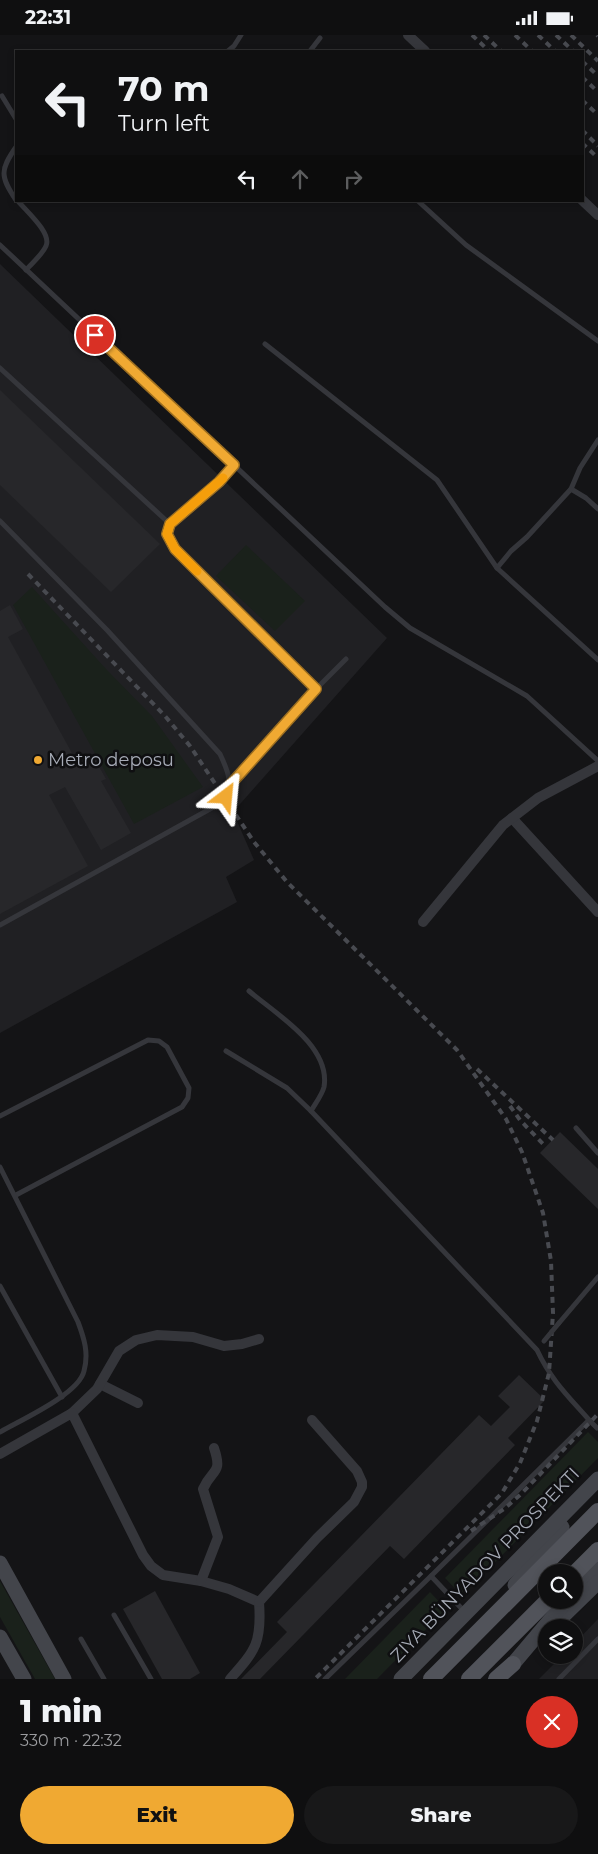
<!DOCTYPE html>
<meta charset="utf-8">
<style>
body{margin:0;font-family:Montserrat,sans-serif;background:#181819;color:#f1f3f6;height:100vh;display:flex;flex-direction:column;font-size:19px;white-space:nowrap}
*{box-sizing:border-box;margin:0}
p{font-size:16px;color:#9b9c9f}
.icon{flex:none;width:28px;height:28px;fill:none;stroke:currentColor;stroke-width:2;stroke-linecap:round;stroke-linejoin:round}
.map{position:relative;height:1644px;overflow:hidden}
.panel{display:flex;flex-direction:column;background:#0f0f10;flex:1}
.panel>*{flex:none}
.banner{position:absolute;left:15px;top:15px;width:569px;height:152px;border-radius:0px;box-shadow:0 2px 8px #0003,0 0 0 1px #2f2f30;background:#0f0f10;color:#f1f3f6;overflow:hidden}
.buttons{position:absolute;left:538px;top:1529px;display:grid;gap:10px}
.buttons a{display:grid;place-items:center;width:45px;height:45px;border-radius:50%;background:#0f0f10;box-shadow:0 2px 8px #0003,0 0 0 1px #2f2f30;font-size:25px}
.pin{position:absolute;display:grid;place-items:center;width:42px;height:42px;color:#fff;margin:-21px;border:2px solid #fff;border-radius:50%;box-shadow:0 1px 5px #0007}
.me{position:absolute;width:55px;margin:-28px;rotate:29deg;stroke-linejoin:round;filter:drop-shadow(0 0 4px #0008)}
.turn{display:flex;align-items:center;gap:18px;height:105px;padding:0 20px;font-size:22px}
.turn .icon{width:65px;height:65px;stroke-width:2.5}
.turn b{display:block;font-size:35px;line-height:42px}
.lanes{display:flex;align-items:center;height:48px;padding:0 20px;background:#0003;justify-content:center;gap:25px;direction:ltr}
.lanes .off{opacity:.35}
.round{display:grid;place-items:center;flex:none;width:52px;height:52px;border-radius:26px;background:#181819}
.head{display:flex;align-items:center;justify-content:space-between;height:85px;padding:0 20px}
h1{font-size:30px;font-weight:800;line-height:38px}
.action{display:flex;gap:10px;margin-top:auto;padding:10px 20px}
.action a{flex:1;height:58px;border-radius:30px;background:#f0a932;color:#111;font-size:20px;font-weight:800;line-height:58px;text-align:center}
.action a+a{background:#181819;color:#f1f3f6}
.status{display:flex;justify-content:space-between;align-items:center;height:35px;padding:0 25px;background:#0f0f10;direction:ltr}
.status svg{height:14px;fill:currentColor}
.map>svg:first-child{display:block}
.built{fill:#202023}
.green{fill:#1a211b}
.building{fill:#27272a}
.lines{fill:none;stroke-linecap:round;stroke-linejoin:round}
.service{stroke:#35363b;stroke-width:5}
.minor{stroke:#35363b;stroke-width:10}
.secondary{stroke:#43454b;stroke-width:15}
.primary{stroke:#51535a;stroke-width:16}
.rail{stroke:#484a50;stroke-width:4;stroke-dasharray:6 5;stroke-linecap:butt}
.service-bridge{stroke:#35363b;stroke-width:5}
.route-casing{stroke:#9c6e20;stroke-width:12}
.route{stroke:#f0a932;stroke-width:9}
.slow{stroke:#f59e0b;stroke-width:9}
.poi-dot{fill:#f0a932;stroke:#0f0f11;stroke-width:2}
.labels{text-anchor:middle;stroke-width:5;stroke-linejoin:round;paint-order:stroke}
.poi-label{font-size:18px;fill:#a6abb6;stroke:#0f0f11;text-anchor:start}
.street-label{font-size:18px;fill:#a6abb6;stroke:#0f0f11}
</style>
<div class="status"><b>22:31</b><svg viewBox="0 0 49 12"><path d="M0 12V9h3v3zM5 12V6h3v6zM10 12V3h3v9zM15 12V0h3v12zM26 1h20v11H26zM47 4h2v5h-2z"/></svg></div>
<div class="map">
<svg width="598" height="1644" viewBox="0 0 598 1644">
<rect width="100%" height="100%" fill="#141416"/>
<!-- built -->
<g class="built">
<path d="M0 229 387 603 233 777 254 825 226 842 237 867 0 998Z"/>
<path d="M598 1584V1644H539L563 1620H574V1609Z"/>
</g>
<!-- green -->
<g class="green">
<path d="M246 510 305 566 275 596 216 541Z"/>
<path d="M32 552 106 634 152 681 203 752 134 789 13 570Z"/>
<path d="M588 1397 598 1407V1423L462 1561 445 1543Z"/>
<path d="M0 1546 55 1644H35L0 1582Z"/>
<path d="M430 1557 446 1574 377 1644H345Z"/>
</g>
<!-- building -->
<g class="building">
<path d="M0 355 160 509 111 557 0 450Z"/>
<path d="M10 570 23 594 8 602 78 729 93 721 106 744 101 746 131 798 101 815 65 752 49 760 88 831 0 879V576Z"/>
<path d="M560 1097 598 1134V1174L540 1118Z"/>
<path d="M519 1340 545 1365 508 1403 515 1410 404 1524 390 1511 260 1644H241L287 1597 277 1587 479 1380 491 1391 510 1372 498 1361Z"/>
<path d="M155 1556 200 1638 190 1644H162L123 1574Z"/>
</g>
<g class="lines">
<!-- service -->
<g class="service">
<path d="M228 16 234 11 241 0"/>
<path d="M310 16 320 3"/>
<path d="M2 61 16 84"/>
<path d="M16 112C0 135 0 141 16 165"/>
<path d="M18 166C26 176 52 198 46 211 42 220 32 228 26 235"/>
<path d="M418 166 466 210 598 306"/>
<path d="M0 210 385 572 410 593 527 661 598 726"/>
<path d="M265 309 437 445 497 533 511 516 527 502 571 454 586 463 598 474"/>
<path d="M0 333 170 489"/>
<path d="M234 430 219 447 170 489 167 499 175 514 316 654"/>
<path d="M571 454 580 433 598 405"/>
<path d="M0 486 107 595 220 719C228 737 232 743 226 763"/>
<path d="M497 533 598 625"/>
<path d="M230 750 316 654 346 624"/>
<path d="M0 890 219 769"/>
<path d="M249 956C276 979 331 1011 324 1052 322 1060 315 1069 311 1076"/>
<path d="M226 1016 287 1053 311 1076 537 1315C551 1345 568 1361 590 1386"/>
<path d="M0 1081 148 1005 159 1006 167 1012 189 1053 188 1063 182 1072 16 1160"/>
<path d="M576 1093 598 1118"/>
<path d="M0 1132 78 1287C84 1303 89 1318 84 1336 79 1359 21 1385 0 1397"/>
<path d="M0 1251 62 1362"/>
<path d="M559 1288 598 1242"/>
<path d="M431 1541 464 1576"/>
<path d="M114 1580 151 1644"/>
<path d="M81 1604 104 1644"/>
<path d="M325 1644 431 1541 589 1385"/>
<path d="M559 1644 598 1604"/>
</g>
<!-- minor -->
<g class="minor">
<path d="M408 0 425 16"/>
<path d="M582 165 598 180"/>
<path d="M512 783 598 877"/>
<path d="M423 887 503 790 538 763 598 731"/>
<path d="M100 1349 138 1368"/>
<path d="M72 1378 97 1354 119 1316 136 1305 157 1300 193 1302 224 1311 242 1309 259 1304"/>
<path d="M0 1419 72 1378 143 1520 151 1531 163 1540 201 1546 229 1554 259 1567C262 1607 256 1615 230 1644"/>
<path d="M201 1546 218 1502 203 1454C212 1433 223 1440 214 1413"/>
<path d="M259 1567 317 1503 354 1467 362 1452V1447L357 1436 312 1385"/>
</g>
<!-- secondary -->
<g class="secondary">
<path d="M0 1528 64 1644"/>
<path d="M515 1550 562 1492"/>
<path d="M574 1557 598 1528"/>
<path d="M563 1581 598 1547"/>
<path d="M0 1602 24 1644"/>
<path d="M513 1629 567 1565"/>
<path d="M401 1644 598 1444"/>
</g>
<!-- primary -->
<g class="primary">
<path d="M574 1539 598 1515"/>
<path d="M431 1644 598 1476"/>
<path d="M469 1644 548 1565"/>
<path d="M496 1644 513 1629"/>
</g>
<!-- rail -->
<g class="rail">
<path d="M472 0 489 16"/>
<path d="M484 0 501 16"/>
<path d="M515 0 532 16"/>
<path d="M538 0 555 16"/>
<path d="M556 0 573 16"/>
<path d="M571 0 598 26"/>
<path d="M597 0 598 1"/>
<path d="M582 26 598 41"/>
<path d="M582 42 598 57"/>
<path d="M582 65 598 80"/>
<path d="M582 95 598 111"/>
<path d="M582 108 598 123"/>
<path d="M28 539 165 681 190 711 254 807 287 847 457 1015 506 1084 522 1117 543 1178 551 1226 553 1278 549 1338 537 1386 520 1428 502 1458 315 1644"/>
<path d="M477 1034 553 1105"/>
<path d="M510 1071 520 1085 546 1112"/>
<path d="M471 1496 504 1474 521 1459 598 1379"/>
</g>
<!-- service-bridge -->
<g class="service-bridge">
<path d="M219 769 226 763"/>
<path d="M544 1306 559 1288"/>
<path d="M590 1386 597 1393"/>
</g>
</g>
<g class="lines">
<defs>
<path id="route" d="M95 300 234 430 219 447 170 489 167 499 175 514 316 654 230 750 226 762"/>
</defs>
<!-- route casing -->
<use href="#route" class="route-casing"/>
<!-- route -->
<use href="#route" class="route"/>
<!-- slow -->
<path class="slow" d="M197 536 175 514 167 499 170 489 223 443"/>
</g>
<!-- markers -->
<circle class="poi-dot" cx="38" cy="725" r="5"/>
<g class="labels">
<!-- poi labels -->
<g class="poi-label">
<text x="48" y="731">Metro deposu</text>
</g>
<!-- street labels -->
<g class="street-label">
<text transform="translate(485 1530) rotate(-46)" y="6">ZIYA BÜNYADOV PROSPEKTI</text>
</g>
</g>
</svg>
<div class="buttons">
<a><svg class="icon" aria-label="search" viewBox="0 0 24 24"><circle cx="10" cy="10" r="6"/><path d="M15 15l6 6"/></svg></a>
<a><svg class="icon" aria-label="layers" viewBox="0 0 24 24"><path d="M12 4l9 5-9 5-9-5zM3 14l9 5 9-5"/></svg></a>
</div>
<div class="pin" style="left:95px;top:300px;background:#d93025"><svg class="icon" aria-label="arrive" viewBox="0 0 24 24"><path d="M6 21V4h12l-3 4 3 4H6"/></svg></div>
<svg class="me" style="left:226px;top:762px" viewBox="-20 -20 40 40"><path d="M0-17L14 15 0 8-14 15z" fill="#f0a932" stroke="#fff" stroke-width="4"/></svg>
<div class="banner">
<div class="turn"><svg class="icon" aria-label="left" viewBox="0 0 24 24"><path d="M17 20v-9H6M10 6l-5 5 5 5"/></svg><div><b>70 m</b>Turn left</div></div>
<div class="lanes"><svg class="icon" aria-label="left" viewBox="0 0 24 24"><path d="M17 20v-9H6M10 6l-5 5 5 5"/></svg><svg class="icon off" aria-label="ahead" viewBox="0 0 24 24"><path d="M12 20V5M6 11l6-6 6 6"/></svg><svg class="icon off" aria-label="right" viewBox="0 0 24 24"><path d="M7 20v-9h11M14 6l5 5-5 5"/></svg></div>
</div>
</div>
<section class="panel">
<div class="head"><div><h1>1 min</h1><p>330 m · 22:32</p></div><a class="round" style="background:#d93025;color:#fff"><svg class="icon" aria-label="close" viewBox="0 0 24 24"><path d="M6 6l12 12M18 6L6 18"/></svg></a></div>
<div class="action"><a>Exit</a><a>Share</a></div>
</section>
